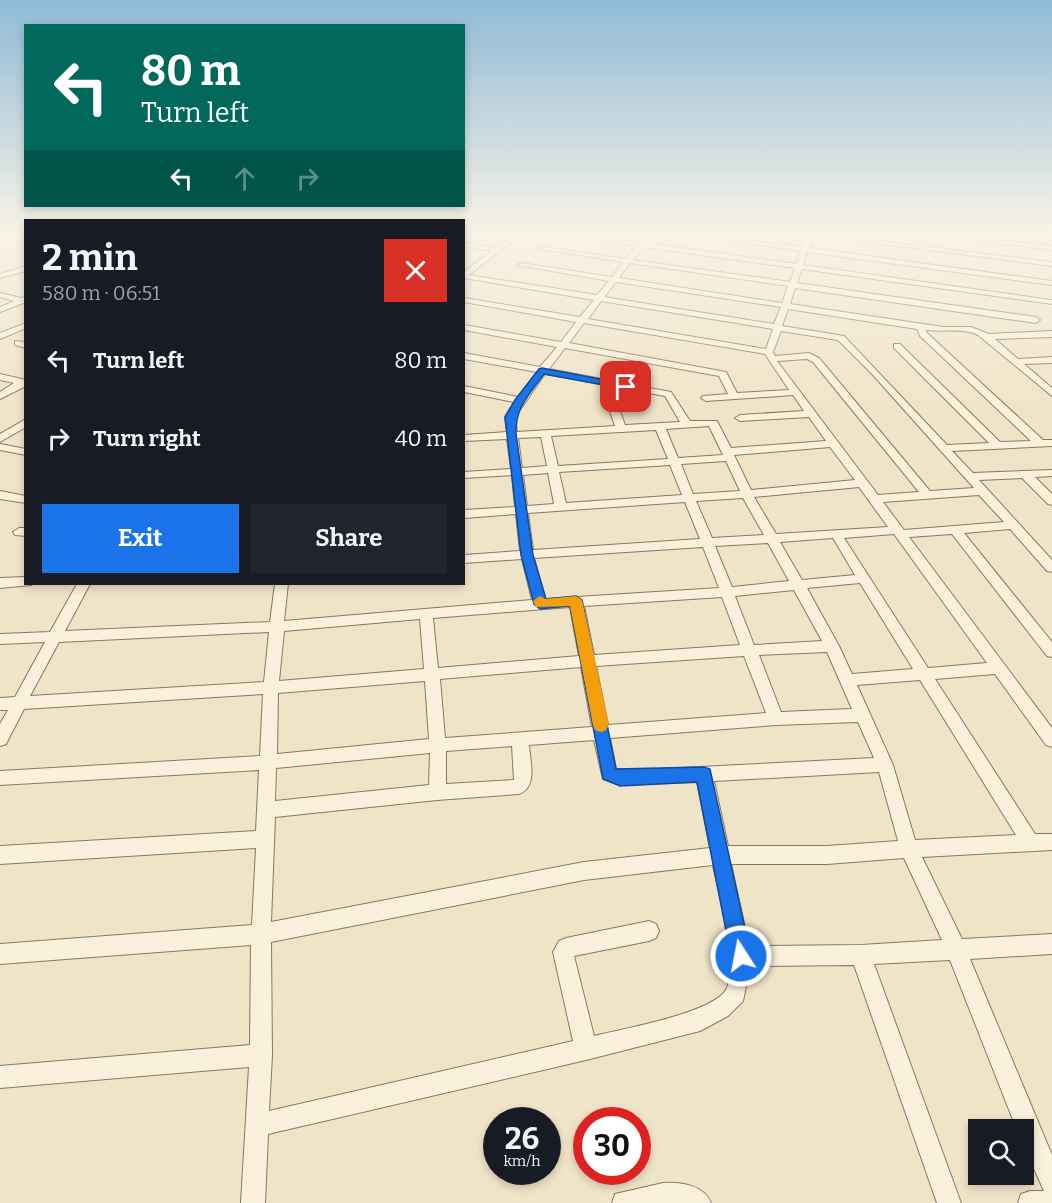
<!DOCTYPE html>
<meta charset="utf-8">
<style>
body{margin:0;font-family:Bitter,serif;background:#20242c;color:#f1f3f6;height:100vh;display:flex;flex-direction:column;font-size:22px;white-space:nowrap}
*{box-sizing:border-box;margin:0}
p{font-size:20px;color:#9ea1a6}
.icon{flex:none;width:33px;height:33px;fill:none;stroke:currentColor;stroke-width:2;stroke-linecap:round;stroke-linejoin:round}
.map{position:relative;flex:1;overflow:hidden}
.sheet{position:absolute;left:24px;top:219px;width:441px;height:366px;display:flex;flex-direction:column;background:#171b24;border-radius:0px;box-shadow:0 3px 9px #0003}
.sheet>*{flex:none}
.top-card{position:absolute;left:24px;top:24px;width:441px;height:183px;border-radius:0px;box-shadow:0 3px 9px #0003;background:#00695c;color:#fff;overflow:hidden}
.controls{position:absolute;left:968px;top:1119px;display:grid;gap:12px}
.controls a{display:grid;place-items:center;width:66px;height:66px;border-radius:0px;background:#171b24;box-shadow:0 3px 9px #0003;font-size:30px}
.speed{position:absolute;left:483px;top:1107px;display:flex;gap:12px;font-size:30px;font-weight:700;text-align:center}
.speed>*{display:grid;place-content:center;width:78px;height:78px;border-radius:50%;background:#171b24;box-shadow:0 3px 9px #0003;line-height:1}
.speed small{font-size:15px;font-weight:400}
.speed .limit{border:9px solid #d22;background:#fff;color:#111}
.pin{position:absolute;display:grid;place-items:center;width:51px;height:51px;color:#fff;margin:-26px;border-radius:12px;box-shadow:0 3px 9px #0006}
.me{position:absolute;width:66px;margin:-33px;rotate:349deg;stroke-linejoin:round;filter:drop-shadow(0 0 4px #0008)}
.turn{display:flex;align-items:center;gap:21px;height:126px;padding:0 18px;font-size:27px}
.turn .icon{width:78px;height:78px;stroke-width:2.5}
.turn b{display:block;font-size:42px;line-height:51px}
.lanes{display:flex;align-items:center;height:57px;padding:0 18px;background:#0003;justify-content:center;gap:30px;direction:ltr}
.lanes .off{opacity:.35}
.round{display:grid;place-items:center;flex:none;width:63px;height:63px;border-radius:0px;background:#20242c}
.overview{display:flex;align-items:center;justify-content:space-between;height:102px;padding:0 18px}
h1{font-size:36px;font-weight:700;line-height:45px}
.button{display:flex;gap:12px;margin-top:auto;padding:12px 18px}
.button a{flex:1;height:69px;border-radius:0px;background:#1a73e8;color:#fff;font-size:24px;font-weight:700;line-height:69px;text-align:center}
.button a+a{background:#20242c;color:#f1f3f6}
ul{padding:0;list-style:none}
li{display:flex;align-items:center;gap:18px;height:78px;padding:0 18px}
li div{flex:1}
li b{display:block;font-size:22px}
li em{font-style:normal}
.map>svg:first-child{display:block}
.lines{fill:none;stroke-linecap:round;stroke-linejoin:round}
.minor-casing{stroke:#8d765c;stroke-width:2}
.minor{fill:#faf1dc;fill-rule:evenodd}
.route{fill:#1a73e8;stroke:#114b97;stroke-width:1.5}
.slow{fill:#f59e0b}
</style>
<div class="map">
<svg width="1052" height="1203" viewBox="0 0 1052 1203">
<rect width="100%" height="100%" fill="#f0e4c8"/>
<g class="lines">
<defs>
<g id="minor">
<path d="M513 235H520L469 275 597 295 609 281 517 265 521 263 612 277 623 262 534 248 538 246 626 259 636 246 574 237 571 235 639 242 645 235H651L645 243 796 264 801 251 691 235H706L802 247 807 235H813L809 248 1052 281V285L807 252 803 265 1052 300V304L802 269 797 283 1036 317 1040 320 1036 323 795 288 790 304 943 327H971L989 334 1052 331V337L995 339 1018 359 1052 357V363L1024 364 1052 388V396L978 335C964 328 943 332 926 330L927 333 1043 440H1052V446L952 451 973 473 1052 470V476L1035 477 1052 494V505L1048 504 1022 478 979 480 1052 560V572L1047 571 1010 529 964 533 1052 642V657L1047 656 952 534 909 537 1052 728V747L1046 745 995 674 935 679 1035 834H1052V850L922 857 962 939 1052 934V954L970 959 1052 1155V1203H1018L1021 1194 1030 1191H1044L1023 1144V1130H1017L1015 1125 950 960 874 964 961 1203H937L854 965 750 966 743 1001 728 1016 700 1031 586 1060 268 1134 265 1203H241L249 1067 0 1088V1066L250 1045 251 945 0 964V944L252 925 256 848 0 864V846L256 831 259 770 0 785V771L260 756 263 694 24 709 6 744 0 746V724L8 710H0V698L15 697 45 642 0 644V634L50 632 77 584H90L65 631 270 622 275 584H288L284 621 532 600 522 559 464 563V555L520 551 516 514 464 518V510L515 507 512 475 464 478V472L511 469 507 439 464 441V435L507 432 505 417 514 402 464 392V386L518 397 537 372 464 359V353L540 367 557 347 464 330V325L561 342 576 322 464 302V298L580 317 594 300 464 278V272L491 251 464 246V242L495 248ZM643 247 795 268 790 282 633 260ZM630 263 788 286 782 303 619 278ZM616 282 781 307 774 324 604 297ZM601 301 773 329 766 349 588 319ZM788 309 917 329 920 336 1031 441 1000 442 900 344H894V348L989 443 947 445 844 336 782 326ZM584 323 765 354 789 390 737 393 726 372 569 343ZM781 331 838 340 873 375 974 488 930 491 819 358 809 353 775 356 773 352ZM565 348 719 376 728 394 703 396 701 398 706 401 793 395 804 411 740 415 735 418 740 421 809 417 826 441 731 448 717 421H690L671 392 549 369ZM807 359 813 362 919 492 878 495 777 361ZM545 374 665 396 680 422 625 425 616 400 611 397 606 400 615 426 517 432 515 417ZM709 426 723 455 678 458 666 429ZM656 430 668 459 558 466 551 436ZM541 437 547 466 522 468 518 438ZM830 447 855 480 751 490 734 455ZM726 461 740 491 693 494 681 464ZM670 465 682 495 566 503 559 472ZM548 473 554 504 527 506 523 475ZM859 487 888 527 776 534 754 497ZM979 495 1004 522 904 530 883 502ZM743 498 764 535 712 538 696 501ZM685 502 700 539 533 550 528 513ZM894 534 987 663 928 668 844 538ZM833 538 855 575 802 580 780 542ZM768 543 789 581 732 587 715 546ZM703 547 719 588 545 599 534 558ZM860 583 913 669 852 674 839 646 807 588ZM794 590 822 641 754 645 735 596ZM722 597 740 645 594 655 584 606ZM570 607 579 656 438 668 433 618ZM420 619 424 669 279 681 284 631ZM269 632 264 682 30 696 59 642ZM827 652 852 709 781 712 759 655ZM744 656 766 713 608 725 596 666ZM581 667 592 727 445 738 440 679ZM920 680 1016 835 915 840 893 765 857 685ZM425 681 429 739 277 754 278 693ZM858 722 874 758 620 771 616 769 610 738 776 725ZM594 740 603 779 620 785 697 782 710 848 584 862 271 922 275 817 437 800 519 794C538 787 530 761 529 745ZM512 746 514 780 446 784V751ZM430 753 429 785 275 801 276 768ZM879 772 898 841 827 846H728L714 781ZM904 858 942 940 861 945 749 946 731 864H827ZM713 865C719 895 738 959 727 988 716 1013 621 1029 594 1036L574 956 649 941 656 938 659 931 656 924 649 921 566 938 559 941 553 952 573 1041 269 1111 272 1055 271 942 584 880Z"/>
<path d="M814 235H830L1052 262V266Z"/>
<path d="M930 235H948L1052 246V250Z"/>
<path d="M26 266V271L0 278V274Z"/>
<path d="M0 293 21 298 26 297V302L0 312V307L14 301 0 297Z"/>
<path d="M26 323V328L0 339V333Z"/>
<path d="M15 341 26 342V348L15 345Z"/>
<path d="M0 374 26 380V386L0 399V392L14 383 0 380Z"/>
<path d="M26 419V427L0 442V434Z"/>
<path d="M0 444 26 449V455L0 450Z"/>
<path d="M0 491 26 496V503L0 499Z"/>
<path d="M19 528H26V536L15 535 13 532Z"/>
<path d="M26 577V584H32L31 585 0 588V578Z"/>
<path d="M663 1183C681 1182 704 1185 711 1203H612L615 1194Z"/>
</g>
</defs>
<!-- minor casing -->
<use href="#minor" class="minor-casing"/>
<!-- minor -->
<use href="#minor" class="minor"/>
</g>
<!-- sky -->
<linearGradient id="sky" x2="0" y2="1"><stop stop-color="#8fbad6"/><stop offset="0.58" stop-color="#f8f3e6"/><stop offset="1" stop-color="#f8f3e6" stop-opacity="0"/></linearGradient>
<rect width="1052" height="403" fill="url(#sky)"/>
<!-- route -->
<path class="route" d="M542 368 626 384 631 387 626 389 544 374C529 395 515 407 516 434L533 555 546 599 576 596 582 600 616 769 704 767 710 769 751 956 748 963 741 966 734 963 731 956 697 782 620 786 603 779 570 606 540 609 534 604 521 555 505 417 515 400 539 369Z"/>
<!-- slow -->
<path class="slow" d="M540 596 545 599 576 596 582 600 609 725 606 730 601 732 595 730 593 725 570 606 536 607 533 601Z"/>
</svg>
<div class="controls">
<a><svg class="icon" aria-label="search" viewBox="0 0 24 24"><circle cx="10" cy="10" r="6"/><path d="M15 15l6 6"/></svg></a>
</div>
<div class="speed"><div>26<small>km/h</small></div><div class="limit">30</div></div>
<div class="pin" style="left:626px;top:387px;background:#d93025"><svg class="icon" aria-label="arrive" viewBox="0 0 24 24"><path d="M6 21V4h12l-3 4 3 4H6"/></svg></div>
<svg class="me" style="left:741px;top:956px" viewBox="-20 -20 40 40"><circle r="17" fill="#1a73e8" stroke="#fff" stroke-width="3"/><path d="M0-11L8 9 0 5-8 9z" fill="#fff"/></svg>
<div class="top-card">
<div class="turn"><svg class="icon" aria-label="left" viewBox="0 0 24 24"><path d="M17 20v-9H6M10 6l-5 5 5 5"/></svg><div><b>80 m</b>Turn left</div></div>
<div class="lanes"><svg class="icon" aria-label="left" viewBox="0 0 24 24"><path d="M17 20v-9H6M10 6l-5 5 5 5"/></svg><svg class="icon off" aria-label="ahead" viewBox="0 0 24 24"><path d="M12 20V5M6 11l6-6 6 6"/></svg><svg class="icon off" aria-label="right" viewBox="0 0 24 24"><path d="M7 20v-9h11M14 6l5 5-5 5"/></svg></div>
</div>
<section class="sheet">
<div class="overview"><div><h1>2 min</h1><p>580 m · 06:51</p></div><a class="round" style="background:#d93025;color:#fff"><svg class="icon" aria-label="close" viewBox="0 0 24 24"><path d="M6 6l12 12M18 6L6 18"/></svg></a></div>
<ul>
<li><svg class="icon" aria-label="left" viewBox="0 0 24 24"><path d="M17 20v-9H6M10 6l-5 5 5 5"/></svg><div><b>Turn left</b></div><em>80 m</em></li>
<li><svg class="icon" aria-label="right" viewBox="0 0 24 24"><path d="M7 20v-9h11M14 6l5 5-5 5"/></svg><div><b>Turn right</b></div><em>40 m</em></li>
</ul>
<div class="button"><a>Exit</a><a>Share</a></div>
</section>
</div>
